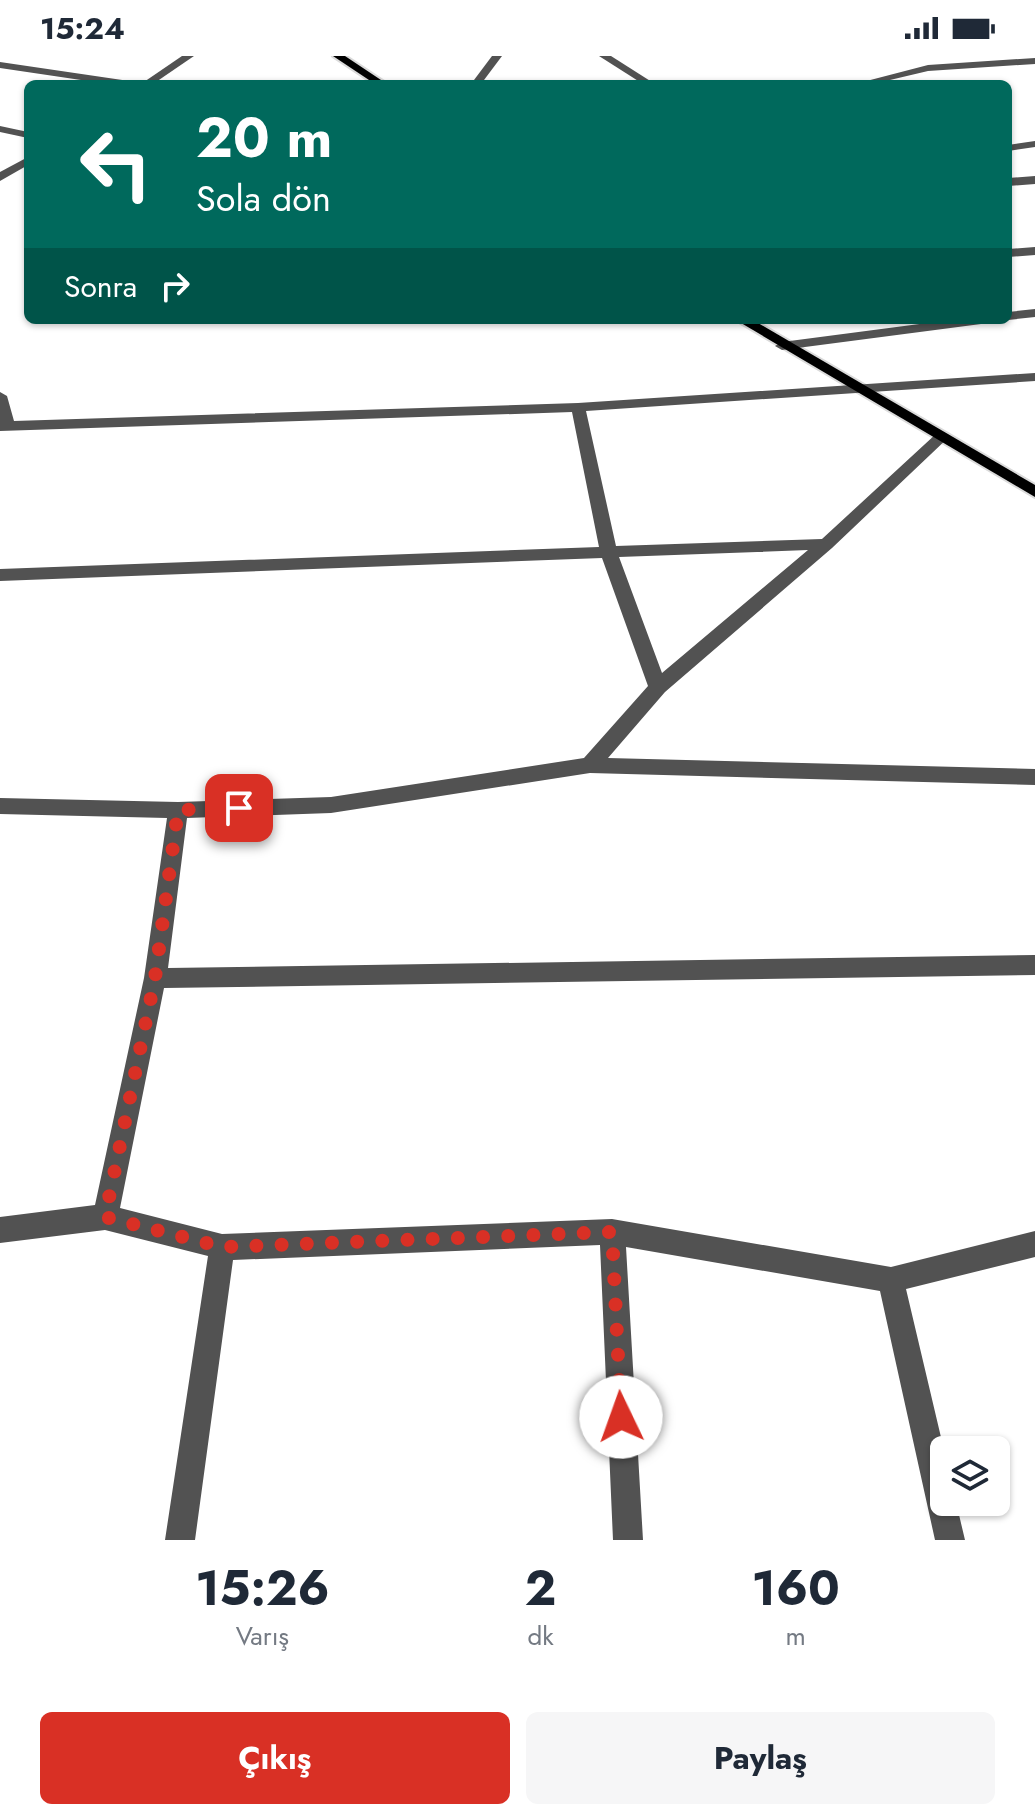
<!DOCTYPE html>
<html lang="tr">
<meta charset="utf-8">
<style>
body{margin:0;font-family:Jost,sans-serif;background:#f6f6f7;color:#1f2937;height:100vh;display:flex;flex-direction:column;font-size:30px;white-space:nowrap}
*{box-sizing:border-box;margin:0}
p{font-size:26px;color:#747a83}
.icon{flex:none;width:44px;height:44px;fill:none;stroke:currentColor;stroke-width:2;stroke-linecap:round;stroke-linejoin:round}
.map{position:relative;height:1484px;overflow:hidden}
.panel{display:flex;flex-direction:column;background:#fff;flex:1}
.panel>*{flex:none}
.top-card{position:absolute;left:24px;top:24px;width:988px;height:244px;border-radius:12px;box-shadow:0 2px 6px #0004;background:#00695c;color:#fff;overflow:hidden}
.tools{position:absolute;left:930px;top:1380px;display:grid;gap:16px}
.tools a{display:grid;place-items:center;width:80px;height:80px;border-radius:12px;background:#fff;box-shadow:0 2px 6px #0004;font-size:40px}
.pin{position:absolute;display:grid;place-items:center;width:68px;height:68px;color:#fff;margin:-34px;border-radius:16px;box-shadow:0 4px 12px #0006}
.me{position:absolute;width:88px;margin:-44px;rotate:357deg;stroke-linejoin:round;filter:drop-shadow(0 0 6px #0008)}
.turn{display:flex;align-items:center;gap:28px;height:168px;padding:0 40px;font-size:36px}
.turn .icon{width:104px;height:104px;stroke-width:2.5}
.turn b{display:block;font-size:56px;line-height:68px}
.then{display:flex;align-items:center;height:76px;padding:0 40px;background:#0003;gap:16px;font-size:30px}
.eta{display:flex;justify-content:space-evenly;align-items:center;height:136px;text-align:center}
.eta b{font-size:48px;font-weight:700;line-height:56px}
.primary-button{display:flex;gap:16px;margin-top:auto;padding:16px 40px}
.primary-button a{flex:1;height:92px;border-radius:12px;background:#d93025;color:#fff;font-size:32px;font-weight:700;line-height:92px;text-align:center}
.primary-button a+a{background:#f6f6f7;color:#1f2937}
.status{display:flex;justify-content:space-between;align-items:center;height:56px;padding:0 40px;background:#fff;direction:ltr}
.status svg{height:22px;fill:currentColor}
.map>svg:first-child{display:block}
.lines{fill:none;stroke-linecap:round;stroke-linejoin:round}
.major-casing{stroke:#dbdbdb;stroke-width:4}
.minor{fill:#525252;fill-rule:evenodd}
.major{fill:#000;fill-rule:evenodd}
.route{stroke:#d93025;stroke-width:14;stroke-dasharray:0 25.2}
</style>
<div class="status"><b>15:24</b><svg viewBox="0 0 49 12"><path d="M0 12V9h3v3zM5 12V6h3v6zM10 12V3h3v9zM15 12V0h3v12zM26 1h20v11H26zM47 4h2v5h-2z"/></svg></div>
<div class="map">
<svg width="1035" height="1484" viewBox="0 0 1035 1484">
<rect width="100%" height="100%" fill="#fff"/>
<g class="lines">
<defs>
<g id="major">
<path d="M333 0H345L387 28H375Z"/>
<path d="M736 264H753L1035 429V441Z"/>
</g>
</defs>
<!-- major casing -->
<use href="#major" class="major-casing"/>
<!-- minor -->
<g class="minor">
<path d="M182 0H194L153 28H141Z"/>
<path d="M492 0H502L481 28H471Z"/>
<path d="M599 0H611L655 28H643Z"/>
<path d="M1035 2V8L928 15 873 28H855L928 9Z"/>
<path d="M0 6 129 25 134 28H108L0 12Z"/>
<path d="M0 70 28 76V82L0 76Z"/>
<path d="M1035 85V91L1008 95V89Z"/>
<path d="M28 101V109L0 125V116Z"/>
<path d="M1035 120V128L1008 130V122Z"/>
<path d="M1035 191V199L1008 201V193Z"/>
<path d="M1035 253V261L1008 264V256Z"/>
<path d="M950 264H988L981 268 782 294 775 290 782 286Z"/>
<path d="M1035 317V325L586 355 616 490 822 483 937 377 942 375 950 380 832 492 665 636 608 702 1035 713V729L590 717 331 757 187 762 168 912 1035 899V919L164 932 120 1152 222 1178 612 1163 891 1211 1035 1175V1201L906 1233 944 1394V1446H956L965 1484H935L880 1235 626 1191 643 1484H613L600 1189 233 1204 195 1484H165L208 1200 105 1174 0 1187V1161L95 1149 144 922 167 762 0 758V742L178 746 331 741 584 702 648 630 602 502 0 525V513L599 491 572 356 0 375V336L7 340 14 365 578 347ZM808 494 662 617 619 501Z"/>
</g>
<!-- major -->
<use href="#major" class="major"/>
</g>
<g class="lines">
<!-- route -->
<path class="route" d="M239 752 178 754 155 922 105 1161 222 1191 612 1176 621 1361"/>
</g>
</svg>
<div class="tools">
<a><svg class="icon" aria-label="layers" viewBox="0 0 24 24"><path d="M12 4l9 5-9 5-9-5zM3 14l9 5 9-5"/></svg></a>
</div>
<div class="pin" style="left:239px;top:752px;background:#d93025"><svg class="icon" aria-label="arrive" viewBox="0 0 24 24"><path d="M6 21V4h12l-3 4 3 4H6"/></svg></div>
<svg class="me" style="left:621px;top:1361px" viewBox="-20 -20 40 40"><circle r="19" fill="#fff"/><path d="M0-13L10 11 0 6-10 11z" fill="#d93025"/></svg>
<div class="top-card">
<div class="turn"><svg class="icon" aria-label="left" viewBox="0 0 24 24"><path d="M17 20v-9H6M10 6l-5 5 5 5"/></svg><div><b>20 m</b>Sola dön</div></div>
<div class="then">Sonra<svg class="icon" aria-label="right" viewBox="0 0 24 24"><path d="M7 20v-9h11M14 6l5 5-5 5"/></svg></div>
</div>
</div>
<section class="panel">
<div class="eta">
<div><b>15:26</b><p>Varış</p></div>
<div><b>2</b><p>dk</p></div>
<div><b>160</b><p>m</p></div>
</div>
<div class="primary-button"><a>Çıkış</a><a>Paylaş</a></div>
</section>
